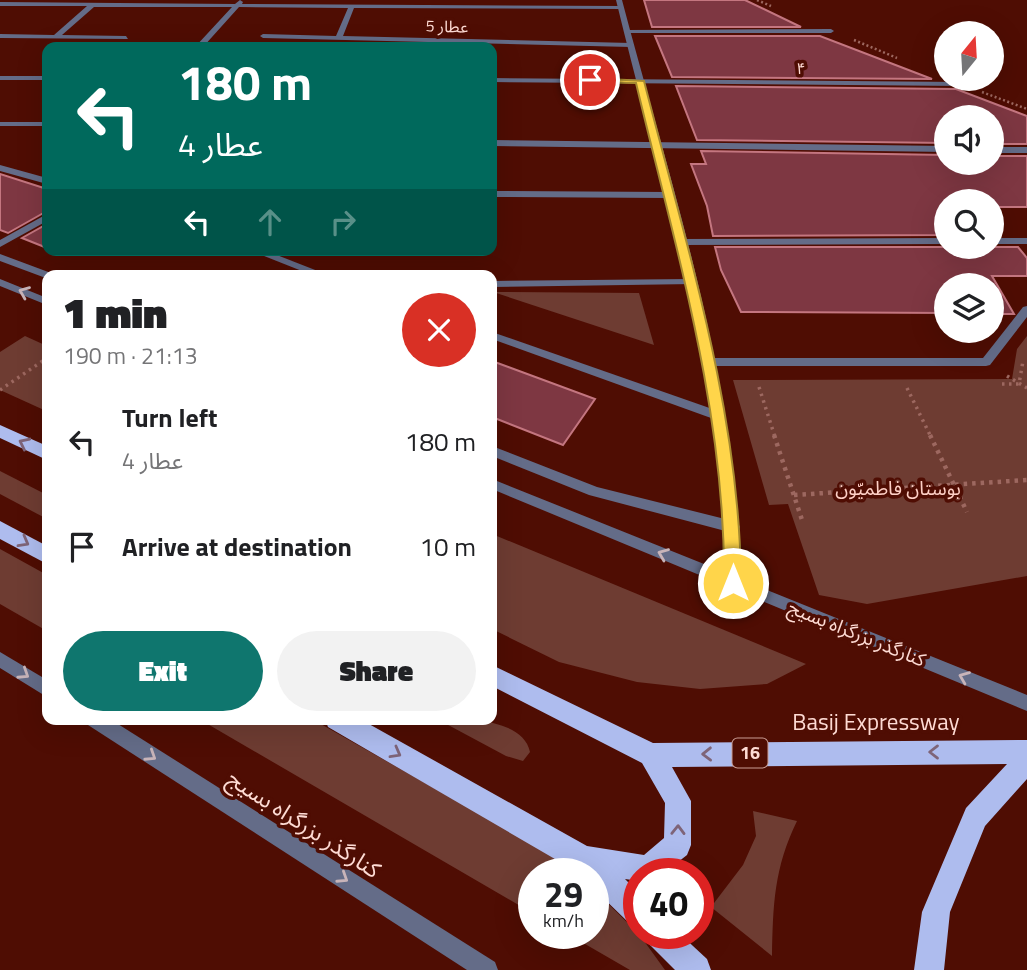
<!DOCTYPE html>
<meta charset="utf-8">
<style>
body{margin:0;font-family:"Titillium Web","Noto Sans Arabic",sans-serif;background:#f2f2f2;color:#202124;height:100vh;display:flex;flex-direction:column;font-size:26px;white-space:nowrap}
*{box-sizing:border-box;margin:0}
p{font-size:23px;color:#757577}
.icon{flex:none;width:38px;height:38px;fill:none;stroke:currentColor;stroke-width:2;stroke-linecap:round;stroke-linejoin:round}
.map{position:relative;flex:1;overflow:hidden}
.sheet{position:absolute;left:42px;top:270px;width:455px;height:455px;display:flex;flex-direction:column;background:#fff;border-radius:14px;box-shadow:0 7px 28px #0002}
.sheet>*{flex:none}
.guide{position:absolute;left:42px;top:42px;width:455px;height:214px;border-radius:14px;box-shadow:0 7px 28px #0002;background:#00695c;color:#fff;overflow:hidden}
.needle{width:46px;rotate:18deg}
.controls{position:absolute;left:934px;top:21px;display:grid;gap:14px}
.controls a{display:grid;place-items:center;width:70px;height:70px;border-radius:50%;background:#fff;box-shadow:0 7px 28px #0002;font-size:35px}
.speed{position:absolute;left:518px;top:858px;display:flex;gap:14px;font-size:35px;font-weight:700;text-align:center}
.speed>*{display:grid;place-content:center;width:91px;height:91px;border-radius:50%;background:#fff;box-shadow:0 7px 28px #0002;line-height:1}
.speed small{font-size:18px;font-weight:400}
.speed .limit{border:10px solid #d22;background:#fff;color:#111}
.pin{position:absolute;display:grid;place-items:center;width:60px;height:60px;color:#fff;margin:-30px;border:4px solid #fff;border-radius:50%;box-shadow:0 2px 7px #0007}
.me{position:absolute;width:77px;margin:-38px;rotate:0deg;stroke-linejoin:round;filter:drop-shadow(0 0 5px #0008)}
.turn{display:flex;align-items:center;gap:24px;height:147px;padding:0 21px;font-size:32px}
.turn .icon{width:91px;height:91px;stroke-width:2.5}
.turn b{display:block;font-size:49px;line-height:60px}
.lanes{display:flex;align-items:center;height:66px;padding:0 21px;background:#0003;justify-content:center;gap:35px;direction:ltr}
.lanes .off{opacity:.35}
.round{display:grid;place-items:center;flex:none;width:74px;height:74px;border-radius:37px;background:#f2f2f2}
.overview{display:flex;align-items:center;justify-content:space-between;height:119px;padding:0 21px}
h1{font-size:42px;font-weight:800;line-height:52px}
.button{display:flex;gap:14px;margin-top:auto;padding:14px 21px}
.button a{flex:1;height:80px;border-radius:42px;background:#0f766e;color:#fff;font-size:28px;font-weight:800;line-height:80px;text-align:center}
.button a+a{background:#f2f2f2;color:#202124}
ul{padding:0;list-style:none}
li{display:flex;align-items:center;gap:21px;height:105px;padding:0 21px}
li div{flex:1}
li b{display:block;font-size:26px}
li em{font-style:normal}
.map>svg:first-child{display:block}
.green{fill:#6e3c32}
.building{fill:#7e3742;stroke:#c47680;stroke-width:2}
.lines{fill:none;stroke-linecap:round;stroke-linejoin:round}
.path-far2{stroke:#9d6860;stroke-width:2.5;stroke-dasharray:2 2.5;stroke-linecap:butt}
.path-far1{stroke:#9d6860;stroke-width:3.5;stroke-dasharray:2.5 4.5;stroke-linecap:butt}
.path{stroke:#9d6860;stroke-width:4.5;stroke-dasharray:3.5 5;stroke-linecap:butt}
.minor{fill:#646c88;fill-rule:evenodd}
.tertiary{fill:#646c88;fill-rule:evenodd}
.trunk{fill:#aebcee;fill-rule:evenodd}
.oneway{stroke:#c8b4b9}
.oneway2{stroke:#7e6478}
.route{fill:#ffd54a;stroke:#a68a30;stroke-width:2}
.labels{text-anchor:middle;stroke-width:7;stroke-linejoin:round;paint-order:stroke}
.far-street-label{font-size:16px;fill:#fedbd4;stroke:#4f0d03}
.shield{fill:#4f0d03;stroke:#ca9d95;stroke-width:2}
.shield-label{font-size:18px;font-weight:bold;fill:#fedbd4}
.park-label{font-size:19px;fill:#fed0c6;stroke:#4f0d03}
.street-label{font-size:19px;fill:#fedbd4;stroke:#4f0d03}
.near-street-label{font-size:23px;fill:#fedbd4;stroke:#4f0d03}
</style>
<div class="map">
<svg width="1027" height="970" viewBox="0 0 1027 970">
<rect width="100%" height="100%" fill="#4f0d03"/>
<!-- green -->
<g class="green">
<path d="M493 292 639 293 654 345Z"/>
<path d="M25 336 47 346V408L44 410 0 390V352Z"/>
<path d="M1027 336V576L867 604 819 595 788 504 769 505 733 380 1012 379 1017 349Z"/>
<path d="M0 471 47 495V519L0 494Z"/>
<path d="M492 534 806 664 767 684 700 689 637 682 559 662 492 629Z"/>
<path d="M0 549 47 575V631L0 604Z"/>
<path d="M199 719H312L566 863 577 873H534V914Z"/>
<path d="M437 719C465 719 523 718 530 752L523 761 506 756Z"/>
<path d="M753 811 797 821C774 868 773 905 772 956L711 907 743 865 756 836Z"/>
<path d="M593 889 639 934 665 970H630L566 933H593Z"/>
</g>
<!-- building -->
<g class="building">
<path d="M644 0H745L801 27H652Z"/>
<path d="M655 36H820L932 79 672 77Z"/>
<path d="M676 86 956 89 1027 116V144H992V117H947V143L697 140Z"/>
<path d="M701 151 947 155V163H992V156H1027V207H992V201H947V235L713 236 707 206 691 164H706Z"/>
<path d="M0 174 47 189V211L8 233 0 230Z"/>
<path d="M47 224V248L22 238Z"/>
<path d="M715 247H1018L1027 258V276H992L1014 314H992V285H947V313L741 312 721 270Z"/>
<path d="M492 361 595 399 563 445 492 417Z"/>
</g>
<g class="lines">
<!-- path-far2 -->
<g class="path-far2">
<path d="M757 0 771 6"/>
<path d="M854 40 897 58"/>
<path d="M982 92 1027 109"/>
</g>
<!-- path-far1 -->
<g class="path-far1">
<path d="M1007 376 1027 388"/>
<path d="M1002 384H1019L1023 361"/>
<path d="M759 387 775 437"/>
<path d="M907 388 931 437"/>
<path d="M0 390 47 358"/>
</g>
<!-- path -->
<g class="path">
<path d="M774 435 803 523"/>
<path d="M930 435 967 512"/>
<path d="M794 495 1027 480"/>
</g>
<!-- minor -->
<g class="minor">
<path d="M240 0 243 2 242 4 621 6 623 9 354 8 343 36 631 43 634 45 631 47 263 38 260 36 263 34 336 36 348 8 239 7 203 47H195L232 7H94L62 35 126 36 128 39 0 38V34L54 35 87 6H0V2L235 4Z"/>
<path d="M627 30 831 29 834 31 831 33H625Z"/>
<rect x="0" y="76" width="47" height="4"/>
<path d="M492 78 961 82 965 84 961 86 492 82Z"/>
<rect x="0" y="122" width="47" height="4"/>
<path d="M492 140 947 146V152L492 146Z"/>
<rect x="992" y="147" width="35" height="6"/>
<path d="M0 165 47 178V184L0 171Z"/>
<path d="M492 191 668 192 673 195 668 198 492 197Z"/>
<path d="M47 214V221L0 247V240Z"/>
<path d="M947 238V244L680 245 675 242 680 239Z"/>
<rect x="992" y="238" width="35" height="6"/>
<path d="M249 250H264L328 275H312Z"/>
<path d="M0 254 51 273 52 275H47V278L43 277 0 261Z"/>
<path d="M690 279 694 280V284L492 287V281Z"/>
<path d="M1027 306V317L990 365 986 366H710L704 362 710 358H983L1023 307Z"/>
<path d="M492 332 721 412 722 415 716 419 711 418 492 339Z"/>
<path d="M492 446 597 487 733 521 738 523 740 527 738 531 733 533 589 495 492 456Z"/>
</g>
<!-- tertiary -->
<g class="tertiary">
<path d="M616 0H622C660 144 706 288 728 435 735 483 737 531 740 579L1027 695V711L492 489V479L724 572C723 526 721 480 714 435 694 287 651 144 616 0Z"/>
<path d="M0 279 47 298V305L0 286Z"/>
<path d="M0 652 47 680V697L0 668Z"/>
<path d="M85 719H110L495 962 498 970H467L88 725Z"/>
</g>
<!-- trunk -->
<g class="trunk">
<path d="M0 425 47 446V460L0 438Z"/>
<path d="M0 521 47 546V564L0 539Z"/>
<path d="M492 665 653 743 1027 740V779L985 826 950 912 944 970H914L922 912 966 808 1007 764 672 767 691 801V845L687 855 664 873H639V881L625 879 639 893V927L629 923 593 888V873H579L328 727 325 719H360L587 846 644 855 664 838 665 803 642 763 492 686Z"/>
<path d="M643 933H679L707 959 711 970H675L648 943Z"/>
</g>
</g>
<!-- one-way arrows -->
<defs><path id="oneway-chevron" d="M-2-3.5L2.5 0L-2 3.5" fill="none" stroke-width="1.6" stroke-linecap="round" stroke-linejoin="round" transform="scale(1.75)"/></defs>
<g class="oneway">
<use href="#oneway-chevron" transform="translate(24 292) rotate(-158)"/>
<use href="#oneway-chevron" transform="translate(663 554) rotate(-158)"/>
<use href="#oneway-chevron" transform="translate(24 674) rotate(33)"/>
<use href="#oneway-chevron" transform="translate(964 677) rotate(-158)"/>
<use href="#oneway-chevron" transform="translate(151 756) rotate(33)"/>
<use href="#oneway-chevron" transform="translate(343 878) rotate(33)"/>
</g>
<g class="oneway2">
<use href="#oneway-chevron" transform="translate(24 443) rotate(-154)"/>
<use href="#oneway-chevron" transform="translate(24 542) rotate(29)"/>
<use href="#oneway-chevron" transform="translate(934 752) rotate(180)"/>
<use href="#oneway-chevron" transform="translate(396 753) rotate(29)"/>
<use href="#oneway-chevron" transform="translate(707 754) rotate(179)"/>
<use href="#oneway-chevron" transform="translate(678 830) rotate(-89)"/>
</g>
<!-- route -->
<path class="route" d="M590 78 644 81C686 245 740 412 741 583L733 590 724 583C726 413 675 247 636 83L587 82Z"/>
<g class="labels">
<!-- far-street labels -->
<g class="far-street-label">
<text transform="translate(447 26) rotate(2)" y="6">عطار 5</text>
<text transform="translate(801 68) rotate(1)" y="6">۴</text>
</g>
<!-- shield labels -->
<rect class="shield" x="732.5" y="738.5" width="35" height="29" rx="5"/>
<g class="shield-label">
<text x="750" y="759">16</text>
</g>
<!-- park labels -->
<g class="park-label">
<text x="898" y="495">بوستان فاطمیّون</text>
</g>
<!-- street labels -->
<g class="street-label">
<text transform="translate(857 633) rotate(22)" y="7">کنارگذر بزرگراه بسیج</text>
</g>
<!-- near-street labels -->
<g class="near-street-label">
<text x="876" y="730">Basij Expressway</text>
<text transform="translate(304 824) rotate(33)" y="8">کنارگذر بزرگراه بسیج</text>
</g>
</g>
</svg>
<div class="controls">
<a><svg class="needle" viewBox="-14 -14 28 28"><path d="M0-13l5 13h-10z" fill="#e53935"/><path d="M0 13l5-13h-10z" fill="#757577"/></svg></a>
<a><svg class="icon" aria-label="sound" viewBox="0 0 24 24"><path d="M4 9h4l5-4v14l-5-4H4zM17 9q2 3 0 6"/></svg></a>
<a><svg class="icon" aria-label="search" viewBox="0 0 24 24"><circle cx="10" cy="10" r="6"/><path d="M15 15l6 6"/></svg></a>
<a><svg class="icon" aria-label="layers" viewBox="0 0 24 24"><path d="M12 4l9 5-9 5-9-5zM3 14l9 5 9-5"/></svg></a>
</div>
<div class="speed"><div>29<small>km/h</small></div><div class="limit">40</div></div>
<div class="pin" style="left:590px;top:80px;background:#d93025"><svg class="icon" aria-label="arrive" viewBox="0 0 24 24"><path d="M6 21V4h12l-3 4 3 4H6"/></svg></div>
<svg class="me" style="left:733px;top:583px" viewBox="-20 -20 40 40"><circle r="17" fill="#ffd54a" stroke="#fff" stroke-width="3"/><path d="M0-11L8 9 0 5-8 9z" fill="#fff"/></svg>
<div class="guide">
<div class="turn"><svg class="icon" aria-label="left" viewBox="0 0 24 24"><path d="M17 20v-9H6M10 6l-5 5 5 5"/></svg><div><b>180 m</b>عطار 4</div></div>
<div class="lanes"><svg class="icon" aria-label="left" viewBox="0 0 24 24"><path d="M17 20v-9H6M10 6l-5 5 5 5"/></svg><svg class="icon off" aria-label="ahead" viewBox="0 0 24 24"><path d="M12 20V5M6 11l6-6 6 6"/></svg><svg class="icon off" aria-label="right" viewBox="0 0 24 24"><path d="M7 20v-9h11M14 6l5 5-5 5"/></svg></div>
</div>
<section class="sheet">
<div class="overview"><div><h1>1 min</h1><p>190 m · 21:13</p></div><a class="round" style="background:#d93025;color:#fff"><svg class="icon" aria-label="close" viewBox="0 0 24 24"><path d="M6 6l12 12M18 6L6 18"/></svg></a></div>
<ul>
<li><svg class="icon" aria-label="left" viewBox="0 0 24 24"><path d="M17 20v-9H6M10 6l-5 5 5 5"/></svg><div><b>Turn left</b><p>عطار 4</p></div><em>180 m</em></li>
<li><svg class="icon" aria-label="arrive" viewBox="0 0 24 24"><path d="M6 21V4h12l-3 4 3 4H6"/></svg><div><b>Arrive at destination</b></div><em>10 m</em></li>
</ul>
<div class="button"><a>Exit</a><a>Share</a></div>
</section>
</div>
